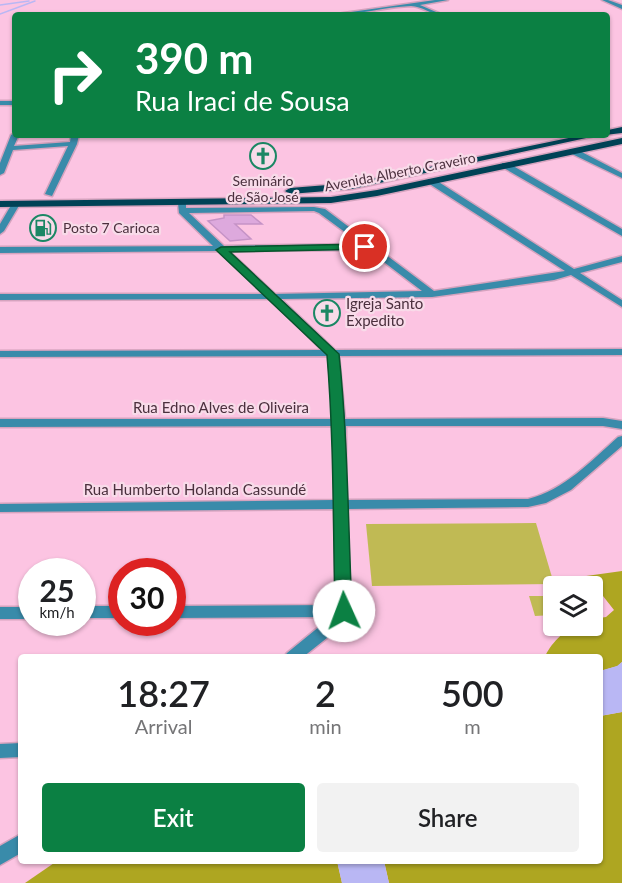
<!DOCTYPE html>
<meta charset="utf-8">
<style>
body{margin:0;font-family:Lato,sans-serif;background:#f2f2f2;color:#202124;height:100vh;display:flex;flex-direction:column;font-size:22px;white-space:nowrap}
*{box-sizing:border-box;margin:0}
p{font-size:20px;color:#757577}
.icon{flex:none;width:33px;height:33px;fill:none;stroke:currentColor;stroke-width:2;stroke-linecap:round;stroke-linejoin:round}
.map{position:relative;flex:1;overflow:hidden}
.details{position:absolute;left:18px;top:654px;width:585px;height:210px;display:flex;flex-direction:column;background:#fff;border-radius:6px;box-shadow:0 2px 4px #0004}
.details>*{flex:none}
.guide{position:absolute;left:12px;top:12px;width:598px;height:126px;border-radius:6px;box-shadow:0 2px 4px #0004;background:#0b8043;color:#fff;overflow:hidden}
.buttons{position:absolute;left:543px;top:576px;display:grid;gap:12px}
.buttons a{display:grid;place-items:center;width:60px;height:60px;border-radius:6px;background:#fff;box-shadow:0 2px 4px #0004;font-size:30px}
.speed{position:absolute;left:18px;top:558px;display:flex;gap:12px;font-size:30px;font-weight:700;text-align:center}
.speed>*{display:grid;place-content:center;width:78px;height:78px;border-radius:50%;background:#fff;box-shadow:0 2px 4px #0004;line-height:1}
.speed small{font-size:15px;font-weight:400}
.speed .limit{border:9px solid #d22;background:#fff;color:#111}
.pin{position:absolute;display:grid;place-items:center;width:51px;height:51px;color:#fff;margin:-26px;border:3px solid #fff;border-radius:50%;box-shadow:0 2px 6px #0007}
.me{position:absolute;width:66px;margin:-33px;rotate:358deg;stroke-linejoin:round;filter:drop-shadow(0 0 4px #0008)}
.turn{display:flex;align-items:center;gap:21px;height:126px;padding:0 24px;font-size:27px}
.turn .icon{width:78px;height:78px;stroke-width:2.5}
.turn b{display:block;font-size:42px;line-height:51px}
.eta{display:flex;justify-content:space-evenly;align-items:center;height:102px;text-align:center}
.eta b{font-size:36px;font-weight:600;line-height:42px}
.button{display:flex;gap:12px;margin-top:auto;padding:12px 24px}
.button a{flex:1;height:69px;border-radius:6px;background:#0b8043;color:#fff;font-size:24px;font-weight:600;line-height:69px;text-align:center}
.button a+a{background:#f2f2f2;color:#202124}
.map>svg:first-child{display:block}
.green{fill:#c0ba54}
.forest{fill:#aea621}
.water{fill:#b9b7f4}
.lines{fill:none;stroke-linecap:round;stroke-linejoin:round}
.stream{stroke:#b9b7f4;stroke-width:1.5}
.building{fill:#dda9dd;stroke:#c593c6;stroke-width:1.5}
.minor-casing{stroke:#d5a3be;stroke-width:3}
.primary-casing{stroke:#d5a3be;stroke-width:3}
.minor{fill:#398baa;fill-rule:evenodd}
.primary{fill:#004256;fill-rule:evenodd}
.route{fill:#0b8043;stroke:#07532c;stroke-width:1.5}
.labels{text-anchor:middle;stroke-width:4.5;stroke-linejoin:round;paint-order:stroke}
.far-street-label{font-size:14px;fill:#4b303e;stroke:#f8dbe9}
.far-poi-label{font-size:14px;fill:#4b303e;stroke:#f8dbe9}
.poi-label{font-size:15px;fill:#4b303e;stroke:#f8dbe9;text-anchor:start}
.street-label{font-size:15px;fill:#4b303e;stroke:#f8dbe9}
</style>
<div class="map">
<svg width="622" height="883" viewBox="0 0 622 883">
<rect width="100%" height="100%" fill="#fcc4e2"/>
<!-- green -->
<g class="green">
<path d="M536 523 554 584 372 586 366 524Z"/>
<path d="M529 596H553V615L535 616Z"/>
</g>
<!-- forest -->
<g class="forest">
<path d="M622 571V662L618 666 600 671V657H545C549 646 565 628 577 626 582 624 588 626 592 626L593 619 606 617 614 610 603 596 593 590 592 586H587L579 577Z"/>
<path d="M622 712V883H389L384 861H600V716Z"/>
<path d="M57 861H337L342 883H25Z"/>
</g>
<!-- water -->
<g class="water">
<path d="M622 662V712L600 716V671L617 666Z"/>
<path d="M337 861H384L389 883H342Z"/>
</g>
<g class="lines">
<!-- stream -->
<g class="stream">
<path d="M0 5 29 1"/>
<path d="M0 14 35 1"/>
</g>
</g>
<!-- building -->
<path class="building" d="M224 215H251L262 224H235L251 239 230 241 208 221 224 218Z"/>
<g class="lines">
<defs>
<g id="minor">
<path d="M435 0H448L420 5 443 15C431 15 422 6 411 6 384 7 358 15 330 15Z"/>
<path d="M602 0H608L622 5V9Z"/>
<rect x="0" y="101" width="15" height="4"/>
<path d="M15 133V135H19L14 146 70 142 71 135H79L77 144 52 196 45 194 68 146 13 150 4 173 0 175V163L11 135Z"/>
<path d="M570 149H576L622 173V178L570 153Z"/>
<path d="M502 163H508L622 229V236L502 167Z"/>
<path d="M428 179H434L574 269 622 256V262L580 273 622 300V307L571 275 554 280 432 297 281 299 335 350 622 349V355L339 356 345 419 603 418 622 421V429L603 426H346V500L528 499C564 490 591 461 618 437L622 436V446L571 490 546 503 528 507 347 509 351 611 337 630 303 657H284L287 653 331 617 172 618V606L336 605 334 509 0 512V504L334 500V426L0 427V419H334L328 356 0 357V351L322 350 270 299 0 300V294H264L219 251 0 253V247L213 246 179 213 178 203 182 201 186 203V208L314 207 325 209 434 291 565 271 428 183ZM314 211 319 213 361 244 224 246 189 213ZM368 250 422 291 275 294 229 251Z"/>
<path d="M13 202 20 204 4 231 0 234V224Z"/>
<rect x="82" y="606" width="40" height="12"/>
<rect x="0" y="607" width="32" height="12"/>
<path d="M21 743V757L0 758V744Z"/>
<path d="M21 834V853L0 865V846Z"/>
</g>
<g id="primary">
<path d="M622 127V133L605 135H608V130Z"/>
<path d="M583 135H600L352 189 290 194 285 191 290 188 352 183Z"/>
<path d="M622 138V144L377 196 331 203 0 207V201L331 197 377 190Z"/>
</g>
</defs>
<!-- minor casing -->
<use href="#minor" class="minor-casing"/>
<!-- primary casing -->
<use href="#primary" class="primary-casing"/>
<!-- minor -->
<use href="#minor" class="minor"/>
<!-- primary -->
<use href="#primary" class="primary"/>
</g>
<!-- route -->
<path class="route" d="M365 244 368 245V249L230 252 339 354C348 439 348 525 352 611L350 615 344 617 338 615 335 611C333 525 334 440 327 355L216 250 221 247Z"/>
<!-- icons -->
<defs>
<symbol id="church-ring" viewBox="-11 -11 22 22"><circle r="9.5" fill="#f8dbe9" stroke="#1b8764" stroke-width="1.5"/><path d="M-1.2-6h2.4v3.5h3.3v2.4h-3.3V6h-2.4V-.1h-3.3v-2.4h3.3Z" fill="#1b8764"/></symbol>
<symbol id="fuel-ring" viewBox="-11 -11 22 22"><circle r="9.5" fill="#f8dbe9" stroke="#1b8764" stroke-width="1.5"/><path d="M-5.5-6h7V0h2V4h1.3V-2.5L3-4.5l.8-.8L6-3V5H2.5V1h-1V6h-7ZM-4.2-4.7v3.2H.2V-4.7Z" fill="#1b8764"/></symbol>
</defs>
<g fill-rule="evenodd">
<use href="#church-ring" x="248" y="141" width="30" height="30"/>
<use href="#fuel-ring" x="28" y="213" width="30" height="30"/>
<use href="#church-ring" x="312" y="298" width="30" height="30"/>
</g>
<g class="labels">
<!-- far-street labels -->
<g class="far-street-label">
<text transform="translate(400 172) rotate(-11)" y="5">Avenida Alberto Craveiro</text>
</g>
<!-- far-poi labels -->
<g class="far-poi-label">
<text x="263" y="186">Seminário<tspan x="263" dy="16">de São José</tspan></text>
<text x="63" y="233" text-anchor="start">Posto 7 Carioca</text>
</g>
<!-- poi labels -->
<g class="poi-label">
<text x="346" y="309">Igreja Santo<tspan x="346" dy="17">Expedito</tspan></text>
</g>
<!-- street labels -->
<g class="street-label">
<text x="221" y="413">Rua Edno Alves de Oliveira</text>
<text x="195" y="495">Rua Humberto Holanda Cassundé</text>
</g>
</g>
</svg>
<div class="buttons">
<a><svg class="icon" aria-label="layers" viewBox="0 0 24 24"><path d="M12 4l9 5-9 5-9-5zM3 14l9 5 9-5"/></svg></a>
</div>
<div class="speed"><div>25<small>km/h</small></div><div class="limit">30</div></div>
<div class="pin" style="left:365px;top:247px;background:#d93025"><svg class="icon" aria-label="arrive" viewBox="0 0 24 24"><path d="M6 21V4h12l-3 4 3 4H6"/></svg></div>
<svg class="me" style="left:344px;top:611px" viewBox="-20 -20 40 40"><circle r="19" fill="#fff"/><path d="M0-13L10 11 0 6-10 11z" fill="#0b8043"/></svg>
<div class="guide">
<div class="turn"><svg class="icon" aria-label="right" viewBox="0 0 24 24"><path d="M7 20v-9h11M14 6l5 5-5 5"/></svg><div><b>390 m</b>Rua Iraci de Sousa</div></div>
</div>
<section class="details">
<div class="eta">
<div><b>18:27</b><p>Arrival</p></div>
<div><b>2</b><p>min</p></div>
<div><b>500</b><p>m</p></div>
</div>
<div class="button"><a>Exit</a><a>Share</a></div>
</section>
</div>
